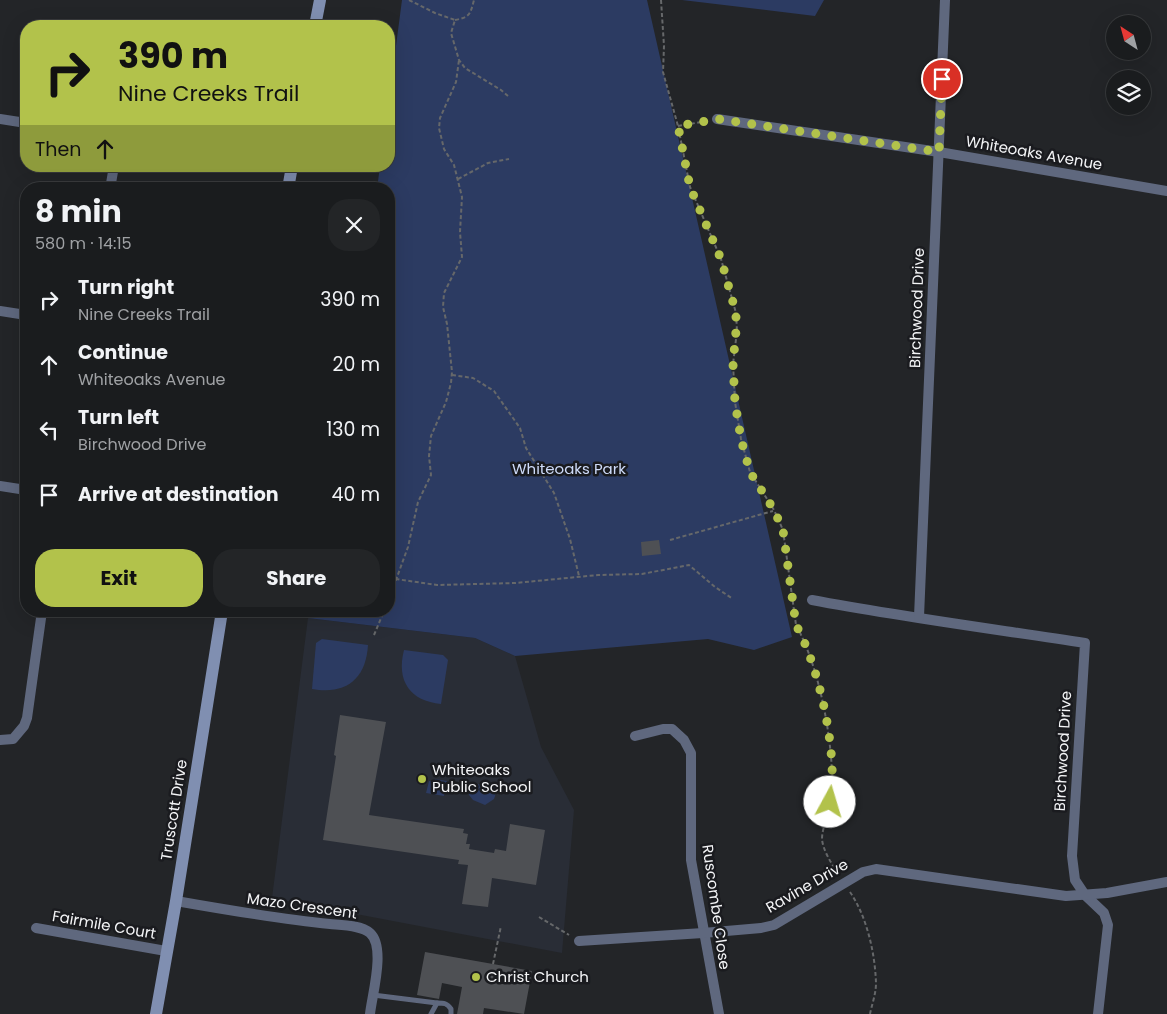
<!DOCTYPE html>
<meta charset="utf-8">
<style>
body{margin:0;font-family:Poppins,sans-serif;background:#232527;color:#f1f3f6;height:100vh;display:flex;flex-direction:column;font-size:19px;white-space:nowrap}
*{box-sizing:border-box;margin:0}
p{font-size:16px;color:#9fa1a4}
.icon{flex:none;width:28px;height:28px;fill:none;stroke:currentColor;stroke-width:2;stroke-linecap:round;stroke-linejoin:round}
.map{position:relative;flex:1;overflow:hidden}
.sheet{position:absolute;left:20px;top:182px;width:375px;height:435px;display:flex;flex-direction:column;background:#1a1c1e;border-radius:20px;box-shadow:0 5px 20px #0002,0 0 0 1px #383a3c}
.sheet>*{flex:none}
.hud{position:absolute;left:20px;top:20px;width:375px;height:152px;border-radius:20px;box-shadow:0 5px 20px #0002,0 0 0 1px #383a3c;background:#b2c24b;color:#111;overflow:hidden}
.needle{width:32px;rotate:324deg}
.buttons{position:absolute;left:1106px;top:15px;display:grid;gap:10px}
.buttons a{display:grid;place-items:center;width:45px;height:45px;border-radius:50%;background:#1a1c1e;box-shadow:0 5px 20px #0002,0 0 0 1px #383a3c;font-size:25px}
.pin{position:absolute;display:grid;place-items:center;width:42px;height:42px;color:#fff;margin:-21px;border:2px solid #fff;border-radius:50%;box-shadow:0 1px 5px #0007}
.me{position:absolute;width:55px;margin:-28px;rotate:6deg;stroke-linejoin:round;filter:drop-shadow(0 0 4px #0008)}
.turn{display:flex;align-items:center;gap:18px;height:105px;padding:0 15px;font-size:22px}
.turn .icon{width:65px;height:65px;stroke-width:2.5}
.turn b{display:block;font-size:35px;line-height:42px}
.then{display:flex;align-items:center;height:48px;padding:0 15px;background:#0003;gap:10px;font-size:19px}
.round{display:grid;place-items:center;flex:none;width:52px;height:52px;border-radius:20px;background:#232527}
.summary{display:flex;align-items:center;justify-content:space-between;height:85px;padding:0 15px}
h1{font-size:30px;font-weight:700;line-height:38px}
.primary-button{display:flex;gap:10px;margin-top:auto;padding:10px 15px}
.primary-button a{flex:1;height:58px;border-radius:20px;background:#b2c24b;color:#111;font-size:20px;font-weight:700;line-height:58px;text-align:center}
.primary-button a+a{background:#232527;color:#f1f3f6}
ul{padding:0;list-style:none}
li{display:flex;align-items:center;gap:15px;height:65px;padding:0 15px}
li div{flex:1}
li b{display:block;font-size:19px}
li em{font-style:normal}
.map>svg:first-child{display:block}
.built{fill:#292d36}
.green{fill:#2c3b62}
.building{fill:#4e5054}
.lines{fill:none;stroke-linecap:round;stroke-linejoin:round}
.path{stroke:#66686a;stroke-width:2;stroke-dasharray:4 2.5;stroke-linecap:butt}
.lane{stroke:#5f687e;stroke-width:5}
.street{stroke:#5f687e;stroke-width:10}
.secondary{stroke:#808fb1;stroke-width:12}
.route{stroke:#b2c24b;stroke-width:9;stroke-dasharray:0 16.2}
.poi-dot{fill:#b2c24b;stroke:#1a1b1f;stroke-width:2}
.labels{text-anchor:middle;stroke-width:5;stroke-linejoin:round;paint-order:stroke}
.street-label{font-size:15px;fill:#f4f5f7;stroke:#1a1b1f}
.park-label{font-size:15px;fill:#cedbf9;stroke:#1a1b1f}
.poi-label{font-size:15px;fill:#f4f5f7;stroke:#1a1b1f;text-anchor:start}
</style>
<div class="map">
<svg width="1167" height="1014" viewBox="0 0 1167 1014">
<rect width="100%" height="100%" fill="#232528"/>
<!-- built -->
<path class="built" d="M308 618 475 638 515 656 541 747 574 810 562 953 272 898Z"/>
<!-- green -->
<g class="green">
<path d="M402 0H647L792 637 754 650 708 639 515 656 475 638 308 618 310 611H389V189H377L380 166H389V99Z"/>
<path d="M682 0H824L815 16Z"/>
<path d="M322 639 368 645C366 679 346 695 312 689L316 643Z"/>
<path d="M404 650 443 655 448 660 441 704C410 701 396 681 404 650Z"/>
<path d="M435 779 447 781 444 796 426 793 429 781 434 782Z"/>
<path d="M489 783 494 786 497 790 494 799 485 805 473 800 469 795C470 784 480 784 489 783Z"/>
</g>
<!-- building -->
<g class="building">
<path d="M659 540 661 554 642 556 641 542Z"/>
<path d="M340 715 386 722 369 815 464 829 463 833 468 834 466 844H470L469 849 494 853 495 849 506 851 510 824 545 830 536 885 492 878 488 907 462 904 468 865 458 864 459 860 323 840 336 756 334 755Z"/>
<path d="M425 952 532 971 524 1014 484 1008 483 1014H457L462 987 442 983 439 999 417 995Z"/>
</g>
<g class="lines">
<!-- path -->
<g class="path">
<path d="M409 0 435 13 455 20 451 33 459 60 465 68 501 90 508 96"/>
<path d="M661 0 664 46 663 72 678 126 690 187 721 259 736 313 737 331 733 364 735 402 741 439 750 472 774 510 783 530 796 625C818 665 830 727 832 772 833 786 831 800 828 813 826 822 822 830 822 839 823 851 832 864 838 874"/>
<path d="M455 20C470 17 470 15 474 0"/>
<path d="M678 126 707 121"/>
<path d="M458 179 488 163 509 159"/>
<path d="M452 375 473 378 494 391 520 428 526 448 554 493 570 539 579 576"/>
<path d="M670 540 773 511"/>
<path d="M389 578 437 585 515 583 598 575 642 574 689 565 715 587 733 599"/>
<path d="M389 599 408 547 418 502 431 475 429 456 431 436 446 402 451 383 452 372 447 324 443 307 444 293 462 257 460 232 462 197 454 165 444 149 439 128 440 118 456 82 459 60"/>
<path d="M374 635 384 611"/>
<path d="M850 892C867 917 875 953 876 983 876 994 872 1004 870 1014"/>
<path d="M539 917 569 935"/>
<path d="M493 964 501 926"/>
</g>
<!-- lane -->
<g class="lane">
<path d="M373 995 437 1003"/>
<path d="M431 1014 437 1003C444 1003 447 1003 451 1009V1014"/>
</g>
<!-- street -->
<g class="street">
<path d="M0 119 26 123"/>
<path d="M717 119 939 152 1167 191"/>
<path d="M279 166 291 168"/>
<path d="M110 189 114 166"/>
<path d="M0 311 26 315"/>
<path d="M0 486 26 490"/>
<path d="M812 600C902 617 994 629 1085 643L1072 856 1075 880 1085 895 1104 913 1108 925 1098 1014"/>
<path d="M919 617 945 0"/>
<path d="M635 736 663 729H672L684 740 691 753V860L719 1014"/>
<path d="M0 740 13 739 24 726 27 718 42 611"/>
<path d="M176 901C227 910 278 919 330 924 341 925 361 925 370 933 386 947 372 995 370 1014"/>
<path d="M36 928 166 951"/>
<path d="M579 941 703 933 761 928 774 925 863 872 876 869 1066 896 1107 893 1167 882"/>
</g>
<!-- secondary -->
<g class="secondary">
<path d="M315 26 320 0"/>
<path d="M288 189 292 166"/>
<path d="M156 1014 176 901 222 611"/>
</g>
</g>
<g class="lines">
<!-- route -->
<path class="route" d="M830 802C839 756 819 666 796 625L783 530 774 510 750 472 741 439 735 402 733 364 736 331V313L721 259 690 187 678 126 718 119 939 152 942 79"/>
</g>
<!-- markers -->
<g class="poi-dot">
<circle cx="422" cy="779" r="5"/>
<circle cx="476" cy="977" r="5"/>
</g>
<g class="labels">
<!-- street labels -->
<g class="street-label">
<text transform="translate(1034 153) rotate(10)" y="5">Whiteoaks Avenue</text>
<text transform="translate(917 308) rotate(-88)" y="5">Birchwood Drive</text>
<text transform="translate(1063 751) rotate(-87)" y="5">Birchwood Drive</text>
<text transform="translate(174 810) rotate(-81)" y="5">Truscott Drive</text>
<text transform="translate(807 886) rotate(-30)" y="5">Ravine Drive</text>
<text transform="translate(302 906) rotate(8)" y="5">Mazo Crescent</text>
<text transform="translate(716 907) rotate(82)" y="5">Ruscombe Close</text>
<text transform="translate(104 925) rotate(10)" y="5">Fairmile Court</text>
</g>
<!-- park labels -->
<g class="park-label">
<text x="569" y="474">Whiteoaks Park</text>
</g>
<!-- poi labels -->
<g class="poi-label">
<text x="432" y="775">Whiteoaks<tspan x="432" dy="17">Public School</tspan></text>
<text x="486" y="982">Christ Church</text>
</g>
</g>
</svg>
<div class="buttons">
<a><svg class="needle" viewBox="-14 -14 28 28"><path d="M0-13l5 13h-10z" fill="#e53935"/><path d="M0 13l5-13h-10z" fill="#9fa1a4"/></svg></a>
<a><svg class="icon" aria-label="layers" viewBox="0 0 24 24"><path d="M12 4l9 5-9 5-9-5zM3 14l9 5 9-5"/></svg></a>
</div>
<div class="pin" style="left:942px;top:79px;background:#d93025"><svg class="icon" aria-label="arrive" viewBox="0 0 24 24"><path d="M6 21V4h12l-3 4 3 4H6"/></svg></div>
<svg class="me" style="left:830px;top:802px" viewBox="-20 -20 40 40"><circle r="19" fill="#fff"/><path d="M0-13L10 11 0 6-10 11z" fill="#b2c24b"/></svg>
<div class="hud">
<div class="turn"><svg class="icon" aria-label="right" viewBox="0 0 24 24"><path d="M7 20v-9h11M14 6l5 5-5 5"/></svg><div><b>390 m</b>Nine Creeks Trail</div></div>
<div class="then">Then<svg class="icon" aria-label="ahead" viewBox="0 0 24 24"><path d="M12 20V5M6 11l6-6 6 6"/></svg></div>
</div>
<section class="sheet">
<div class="summary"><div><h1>8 min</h1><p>580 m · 14:15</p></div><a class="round"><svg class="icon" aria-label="close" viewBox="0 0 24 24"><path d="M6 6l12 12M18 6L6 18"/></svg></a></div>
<ul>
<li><svg class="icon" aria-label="right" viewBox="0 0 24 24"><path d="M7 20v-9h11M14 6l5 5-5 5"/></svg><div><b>Turn right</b><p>Nine Creeks Trail</p></div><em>390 m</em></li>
<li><svg class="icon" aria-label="ahead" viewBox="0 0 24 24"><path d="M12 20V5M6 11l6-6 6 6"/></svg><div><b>Continue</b><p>Whiteoaks Avenue</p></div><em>20 m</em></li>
<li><svg class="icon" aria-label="left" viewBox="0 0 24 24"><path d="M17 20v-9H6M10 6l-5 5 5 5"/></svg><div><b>Turn left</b><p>Birchwood Drive</p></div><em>130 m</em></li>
<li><svg class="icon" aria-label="arrive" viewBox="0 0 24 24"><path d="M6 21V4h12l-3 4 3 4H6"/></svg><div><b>Arrive at destination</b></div><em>40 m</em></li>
</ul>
<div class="primary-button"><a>Exit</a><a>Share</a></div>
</section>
</div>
